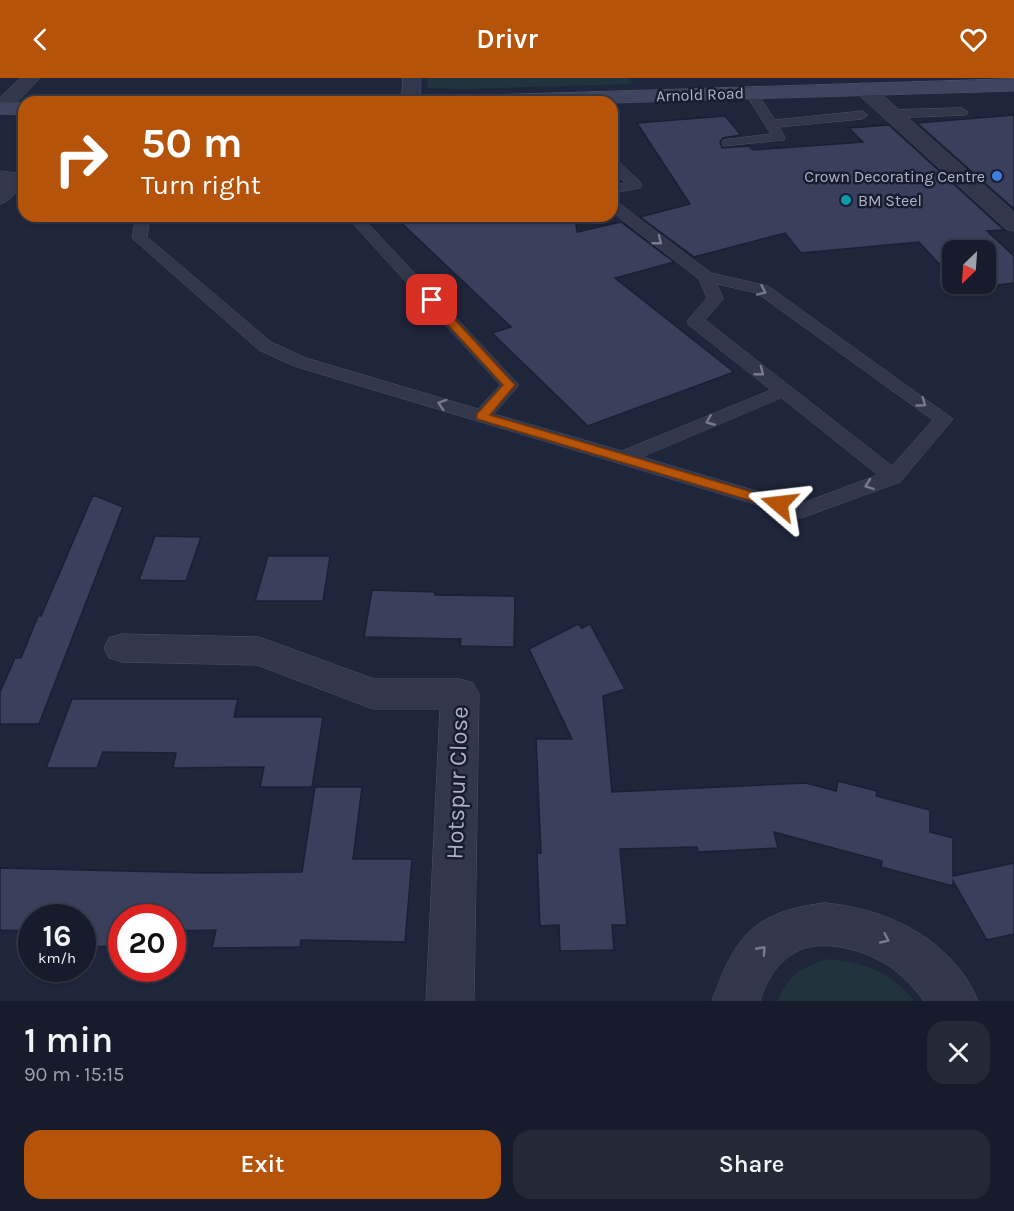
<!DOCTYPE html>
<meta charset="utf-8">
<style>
body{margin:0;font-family:Karla,sans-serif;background:#242938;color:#f1f3f6;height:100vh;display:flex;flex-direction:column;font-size:22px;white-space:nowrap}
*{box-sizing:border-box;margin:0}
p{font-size:20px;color:#9ea1a9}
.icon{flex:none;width:33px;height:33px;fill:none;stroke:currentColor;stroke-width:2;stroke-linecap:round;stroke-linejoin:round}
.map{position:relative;height:923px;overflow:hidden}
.drawer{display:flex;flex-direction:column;background:#171c2c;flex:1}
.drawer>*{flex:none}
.top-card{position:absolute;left:18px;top:18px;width:600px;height:126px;border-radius:18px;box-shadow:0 2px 4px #0004,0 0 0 2px #363a48;background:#b45309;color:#fff;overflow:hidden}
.needle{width:39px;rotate:205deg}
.buttons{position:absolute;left:942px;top:162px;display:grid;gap:12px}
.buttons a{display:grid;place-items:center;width:54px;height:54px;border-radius:12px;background:#171c2c;box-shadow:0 2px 4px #0004,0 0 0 2px #363a48;font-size:30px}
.speed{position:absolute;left:18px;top:826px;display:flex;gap:12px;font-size:30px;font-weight:700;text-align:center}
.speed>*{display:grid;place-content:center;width:78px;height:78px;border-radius:50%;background:#171c2c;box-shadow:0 2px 4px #0004,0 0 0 2px #363a48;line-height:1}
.speed small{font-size:15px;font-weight:400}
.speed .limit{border:9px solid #d22;background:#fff;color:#111}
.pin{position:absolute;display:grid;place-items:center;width:51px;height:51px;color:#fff;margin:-26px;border-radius:12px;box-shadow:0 3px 9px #0006}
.me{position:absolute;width:66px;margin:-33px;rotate:287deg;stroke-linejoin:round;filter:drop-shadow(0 0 4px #0008)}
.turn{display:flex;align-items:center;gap:21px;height:126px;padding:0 24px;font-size:27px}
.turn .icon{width:78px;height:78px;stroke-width:2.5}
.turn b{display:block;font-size:42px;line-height:51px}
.round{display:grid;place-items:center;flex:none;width:63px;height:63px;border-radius:18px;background:#242938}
.headline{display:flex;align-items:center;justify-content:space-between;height:102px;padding:0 24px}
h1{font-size:36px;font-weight:600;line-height:45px}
.button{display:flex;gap:12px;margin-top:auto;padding:12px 24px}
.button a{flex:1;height:69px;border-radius:18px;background:#b45309;color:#fff;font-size:24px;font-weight:600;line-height:69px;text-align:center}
.button a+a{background:#242938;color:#f1f3f6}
header{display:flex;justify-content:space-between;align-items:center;height:78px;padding:0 24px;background:#b45309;color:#fff;font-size:27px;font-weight:600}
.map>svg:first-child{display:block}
.green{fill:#21333c}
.building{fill:#3a405c;stroke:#1a1f32;stroke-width:1.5}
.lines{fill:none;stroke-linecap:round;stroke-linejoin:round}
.lane-casing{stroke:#4d5266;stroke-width:1}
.street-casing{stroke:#4d5266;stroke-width:1}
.secondary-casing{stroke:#4d5266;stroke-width:1}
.lane{fill:#33374b;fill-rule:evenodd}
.street{fill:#33374b;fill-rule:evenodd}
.secondary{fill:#40455f;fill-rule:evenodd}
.oneway{stroke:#767b90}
.route{fill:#b45309;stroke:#753606;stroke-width:1.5}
.shop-dot{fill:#3f7fe0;stroke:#181d30;stroke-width:2}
.culture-dot{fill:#0f9aa8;stroke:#181d30;stroke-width:2}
.labels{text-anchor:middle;stroke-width:5;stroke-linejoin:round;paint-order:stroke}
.far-street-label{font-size:16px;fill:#adb2c8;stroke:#181d30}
.far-poi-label{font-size:16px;fill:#adb2c8;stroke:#181d30;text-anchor:end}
.near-street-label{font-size:24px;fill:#adb2c8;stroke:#181d30}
</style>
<header><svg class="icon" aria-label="back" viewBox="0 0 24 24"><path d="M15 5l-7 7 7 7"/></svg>Drivr<svg class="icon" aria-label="heart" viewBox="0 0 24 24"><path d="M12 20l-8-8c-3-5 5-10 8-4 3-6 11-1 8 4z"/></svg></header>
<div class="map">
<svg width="1014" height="923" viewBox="0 0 1014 923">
<rect width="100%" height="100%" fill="#1f253b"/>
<!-- green -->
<g class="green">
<path d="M426 0H629L633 6 464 11 428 10Z"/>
<path d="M828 881C863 884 892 894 914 923H777C790 896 800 890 828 881Z"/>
</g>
<!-- building -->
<g class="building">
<path d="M1014 37V131L917 45Z"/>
<path d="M725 38 741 57 723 60 720 64 722 70 749 68 753 72 863 64 849 50 889 47 1004 152 987 153 1014 178V205L982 209 979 206H986V172H952V184L939 186 919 164 801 175 785 155 694 179 640 139 690 126 637 45Z"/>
<path d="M394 138H575L577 154 621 144 674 184 615 200 734 294 588 348 492 255 511 249Z"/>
<path d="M93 417 123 429 39 646H0V614L15 580H21L38 538H41Z"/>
<path d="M155 458 201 459 186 503 139 502Z"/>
<path d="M268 478H330L323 523H255Z"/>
<path d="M372 512 435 514V517L515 518 514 569 460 568 461 561 364 559Z"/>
<path d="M578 546 582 550 590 546 625 611 603 618 612 714 806 705 836 713 838 703 877 713 876 718 930 732V754L953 760V798L1014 785V856L987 862 953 803V808L881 789 882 783 774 754 778 770 698 774 697 769 620 771 627 847H612L614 872 560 873 559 847 540 848 537 775H541L536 661H572L529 571Z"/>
<path d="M72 621H238L234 639H323L312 709H260L264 689 173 690 176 675 103 674 97 690H46Z"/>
<path d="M315 709H362L353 781H412L405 864 301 862 300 869 212 870 216 852 172 853V840H122V869L82 868V840H32V853L0 852V790L208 795 302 794Z"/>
</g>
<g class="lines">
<defs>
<g id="lane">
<path d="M751 11 755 12 775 42 862 33 868 37 862 41 779 49 785 59 784 62 723 68 722 65 723 62 728 61 771 56 745 15Z"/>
<path d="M962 30 968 34 966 37 892 40 886 36 892 32Z"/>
<path d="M612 81 617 82 640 104 642 107 640 110 612 115V107L625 105 612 92Z"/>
<path d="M612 123 617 124 711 195 768 208 953 341 900 404 801 440 294 288 259 272 132 160 136 138H150L147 159 271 264 306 280 478 331 500 307 346 138H361L519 307 494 336 622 373 771 312 689 247 687 243 707 220 699 201 612 134ZM717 206 757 215 933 342 892 388 705 242 723 221ZM782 320 878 397 800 426 642 379Z"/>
</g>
<g id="street">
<path d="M21 0H40L8 34 0 35V20Z"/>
<path d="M403 0H421L420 24H402Z"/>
<path d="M864 5 871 7 1014 134V153L1006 151 857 15 855 11 857 7Z"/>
<path d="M0 93 24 96C24 108 12 123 0 126Z"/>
<path d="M122 556 259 559 374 601H460L473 605 479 616 474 923H426L440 631H373L257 587 122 584 109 580 104 570 109 560Z"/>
<path d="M824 825C887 830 952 861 978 923H924C915 911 904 899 892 890 869 873 820 858 794 875 776 886 766 903 760 923H712C735 859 752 834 824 825Z"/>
</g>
<g id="secondary">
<path d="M1014 1V13L612 25 449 24 451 20 458 18Z"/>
<path d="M0 24 24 25V37L0 36Z"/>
</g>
</defs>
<!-- lane casing -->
<use href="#lane" class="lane-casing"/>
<!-- street casing -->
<use href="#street" class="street-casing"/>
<!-- secondary casing -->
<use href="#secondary" class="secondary-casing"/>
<!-- lane -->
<use href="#lane" class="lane"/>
<!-- street -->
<use href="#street" class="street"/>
<!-- secondary -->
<use href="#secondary" class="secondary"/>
</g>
<!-- one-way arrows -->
<defs><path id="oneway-chevron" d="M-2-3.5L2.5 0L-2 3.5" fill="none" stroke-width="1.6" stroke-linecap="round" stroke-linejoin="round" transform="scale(1.5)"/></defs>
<g class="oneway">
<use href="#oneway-chevron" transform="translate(658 163) rotate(38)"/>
<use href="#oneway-chevron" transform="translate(762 213) rotate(24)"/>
<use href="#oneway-chevron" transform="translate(760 294) rotate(38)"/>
<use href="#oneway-chevron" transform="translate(922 325) rotate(36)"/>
<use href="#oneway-chevron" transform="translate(442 326) rotate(-163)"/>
<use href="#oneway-chevron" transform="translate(710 343) rotate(158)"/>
<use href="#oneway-chevron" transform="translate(869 407) rotate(160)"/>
<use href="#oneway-chevron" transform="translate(885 861) rotate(25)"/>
<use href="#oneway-chevron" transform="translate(762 872) rotate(-48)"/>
</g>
<!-- route -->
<path class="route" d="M432 219 435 220 515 307 490 337 783 423 785 426 779 431 477 341V336L503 307 428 225V220Z"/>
<!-- markers -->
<circle class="shop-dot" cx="997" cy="98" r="6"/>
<circle class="culture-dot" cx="846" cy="122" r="6"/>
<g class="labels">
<!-- far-street labels -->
<g class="far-street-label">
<text transform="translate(700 16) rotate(-2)" y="6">Arnold Road</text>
</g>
<!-- far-poi labels -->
<g class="far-poi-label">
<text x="985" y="104">Crown Decorating Centre</text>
<text x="858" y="128" text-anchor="start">BM Steel</text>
</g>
<!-- near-street labels -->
<g class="near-street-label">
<text transform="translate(457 705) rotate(-88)" y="8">Hotspur Close</text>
</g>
</g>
</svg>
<div class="buttons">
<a><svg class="needle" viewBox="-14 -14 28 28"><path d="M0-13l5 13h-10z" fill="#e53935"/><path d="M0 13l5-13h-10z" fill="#9ea1a9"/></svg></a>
</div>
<div class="speed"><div>16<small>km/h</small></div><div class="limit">20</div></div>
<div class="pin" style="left:432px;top:222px;background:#d93025"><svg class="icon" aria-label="arrive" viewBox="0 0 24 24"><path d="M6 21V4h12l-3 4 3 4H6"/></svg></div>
<svg class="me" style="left:779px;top:426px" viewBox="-20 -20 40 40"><path d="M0-17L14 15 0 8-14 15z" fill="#b45309" stroke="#fff" stroke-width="4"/></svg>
<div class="top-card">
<div class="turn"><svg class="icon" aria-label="right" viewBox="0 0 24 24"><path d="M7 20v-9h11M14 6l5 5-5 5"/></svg><div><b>50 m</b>Turn right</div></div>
</div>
</div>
<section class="drawer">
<div class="headline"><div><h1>1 min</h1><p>90 m · 15:15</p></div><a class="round"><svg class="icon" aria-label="close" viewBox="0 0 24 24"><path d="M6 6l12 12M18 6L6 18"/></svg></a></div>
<div class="button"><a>Exit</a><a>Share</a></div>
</section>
